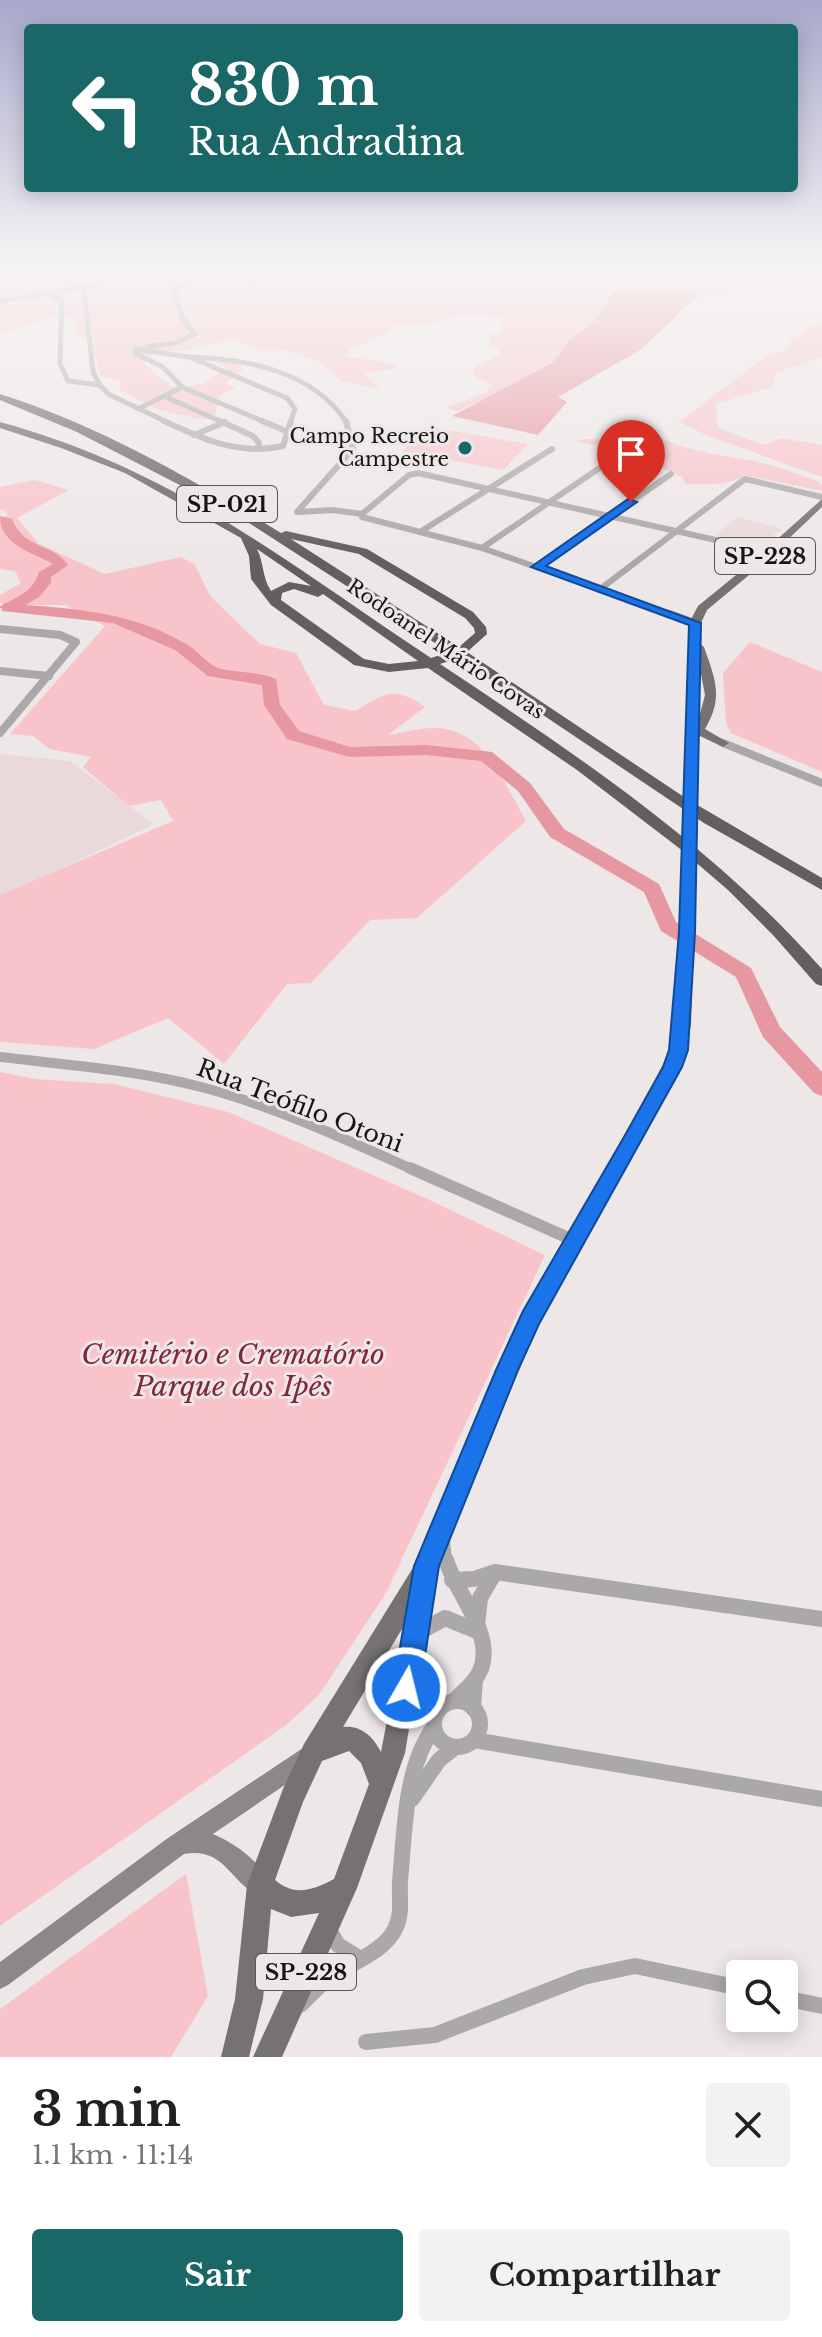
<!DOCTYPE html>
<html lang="pt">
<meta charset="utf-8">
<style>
body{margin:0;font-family:"Libre Baskerville",serif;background:#f2f2f2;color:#202124;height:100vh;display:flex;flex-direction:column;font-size:30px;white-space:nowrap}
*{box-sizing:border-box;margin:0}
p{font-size:26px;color:#757577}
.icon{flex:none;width:44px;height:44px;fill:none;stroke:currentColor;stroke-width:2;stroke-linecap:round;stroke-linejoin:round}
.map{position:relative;height:2057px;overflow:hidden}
.side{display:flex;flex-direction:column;background:#fff;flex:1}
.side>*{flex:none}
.hud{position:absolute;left:24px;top:24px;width:774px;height:168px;border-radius:8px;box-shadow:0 4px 20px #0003;background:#196766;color:#fff;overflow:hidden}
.fabs{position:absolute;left:726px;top:1960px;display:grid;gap:16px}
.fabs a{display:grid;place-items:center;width:72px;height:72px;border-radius:8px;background:#fff;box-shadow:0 4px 20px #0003;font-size:40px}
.pin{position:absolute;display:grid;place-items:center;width:68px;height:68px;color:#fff;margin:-82px -34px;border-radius:50% 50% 50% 0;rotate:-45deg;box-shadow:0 0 8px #0007}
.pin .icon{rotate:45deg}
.me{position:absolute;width:88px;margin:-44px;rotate:8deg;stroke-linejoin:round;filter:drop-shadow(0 0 6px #0008)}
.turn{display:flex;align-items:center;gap:28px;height:168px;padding:0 32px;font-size:36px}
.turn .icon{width:104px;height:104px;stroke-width:2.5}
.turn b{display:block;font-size:56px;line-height:68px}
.round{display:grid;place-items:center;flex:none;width:84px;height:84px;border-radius:8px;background:#f2f2f2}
.overview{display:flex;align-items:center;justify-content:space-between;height:136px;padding:0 32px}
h1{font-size:48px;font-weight:800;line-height:60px}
.primary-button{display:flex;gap:16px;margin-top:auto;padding:16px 32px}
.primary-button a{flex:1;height:92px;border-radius:8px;background:#196766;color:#fff;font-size:32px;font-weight:800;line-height:92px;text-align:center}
.primary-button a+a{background:#f2f2f2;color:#202124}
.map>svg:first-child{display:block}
.built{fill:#e9d9db}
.green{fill:#f8c4c9}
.water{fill:#e797a0}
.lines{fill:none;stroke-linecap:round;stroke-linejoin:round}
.stream{stroke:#e797a0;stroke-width:2}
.river{fill:#e797a0;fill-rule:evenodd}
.street-far5{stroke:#aaa8a8;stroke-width:5}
.street-far4{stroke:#aaa8a8;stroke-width:6}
.street-far3{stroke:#aaa8a8;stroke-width:8}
.street-far2{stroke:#aaa8a8;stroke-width:10}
.street-far1{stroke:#aaa8a8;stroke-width:12}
.street{stroke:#aaa8a8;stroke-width:16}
.secondary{fill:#8c8888;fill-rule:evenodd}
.primary{fill:#777272;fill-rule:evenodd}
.highway{fill:#645e5f;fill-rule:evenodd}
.route{fill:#1a73e8;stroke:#114b97;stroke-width:2}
.poi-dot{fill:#196766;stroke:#eee7e7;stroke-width:3}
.labels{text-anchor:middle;stroke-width:6;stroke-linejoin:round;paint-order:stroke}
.far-poi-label{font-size:20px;fill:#181516;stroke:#eee7e7;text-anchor:end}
.far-street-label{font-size:20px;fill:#181516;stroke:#eee7e7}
.shield{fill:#eee7e7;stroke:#585455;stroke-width:2}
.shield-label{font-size:22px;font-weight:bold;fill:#181516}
.street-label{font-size:24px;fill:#181516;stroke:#eee7e7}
.near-park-label{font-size:28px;font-style:italic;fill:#84263a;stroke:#eee7e7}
</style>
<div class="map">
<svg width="822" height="2057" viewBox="0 0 822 2057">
<rect width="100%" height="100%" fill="#eee7e7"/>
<!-- built -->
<g class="built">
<path d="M737 517 782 529 760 545 715 536Z"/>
<path d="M0 754 70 761 154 824 0 898Z"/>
</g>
<!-- green -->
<g class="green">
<path d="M0 269H822V290L800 291 746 281C710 308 656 303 616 287L604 292 613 308 577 344 532 378 457 411 446 407 484 394 493 385 473 376V368L501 354 499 347 489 345 490 335 501 332 504 318 458 315 444 322 426 325 394 324C376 349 358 338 344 356L394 364 395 368 364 374 380 389 341 381 319 361 280 349H253L235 339 186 350 154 352 144 364 172 387 202 384 226 369 213 360 238 358 243 369 226 383 236 387 220 396 215 415 205 420 159 410 120 390V381L100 375 91 341 77 336 75 319 61 315 0 334Z"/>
<path d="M812 324H822V357L776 373 772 387 716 404 718 428 764 445 781 438 822 445V477L706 435 679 422 764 358 791 347 789 342Z"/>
<path d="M430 427 528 444 503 470 402 451Z"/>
<path d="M656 434C677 452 741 457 770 465 786 469 801 476 817 481L822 485V491L745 475C730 486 704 484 686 484L682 477 668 471 637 447 619 451 575 441C601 434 631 447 656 434Z"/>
<path d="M35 480 69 490 17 518 39 544 105 574 181 557 195 565 210 596 260 644 296 653 324 705 355 711C385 693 394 685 425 707L388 735C403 733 421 727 437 728 486 731 504 783 526 821L417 918 370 920 311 983 287 984 224 1064 168 1018 94 1049 0 1042V895L173 821 161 800 129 806 83 767 91 757 50 749 33 736 10 734 105 626 66 605H5L0 602V595L21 583 15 571 0 569V520L9 514 0 509V487Z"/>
<path d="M750 642 822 672V772L731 733 726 723 723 673Z"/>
<path d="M0 1072 36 1079 114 1084 228 1112 421 1196 545 1255 386 1593 319 1695 285 1726 0 1926Z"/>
<path d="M186 1874 208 1996 171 2057H0V2009Z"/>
</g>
<!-- water -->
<path class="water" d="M614 290 702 292 640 350 558 397 567 402 538 435 452 416 552 363 569 341 596 319Z"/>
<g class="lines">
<!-- stream -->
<path class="stream" d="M0 607 7 608"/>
<!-- river -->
<path class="river" d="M0 516 12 519C24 550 54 543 68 565L51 577V583L38 598 25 605C82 609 136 614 186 644 198 650 208 666 221 669 240 673 257 671 276 679L280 705 299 731 350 747 426 745 492 752 530 783 564 829 659 884 676 922 751 968 780 1027 822 1072V1096L814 1093 763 1037 736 977 661 931 644 892 550 837 518 791 481 761 426 755 349 757 287 739 264 705 262 685 208 676 175 650 113 623 2 611V605C20 596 33 591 39 572L53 564C32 552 0 545 0 516Z"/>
<!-- street-far5 -->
<g class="street-far5">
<path d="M14 269 37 276"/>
<path d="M92 286 101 283 104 269"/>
<path d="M92 286 84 292 93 372 100 385 68 381 60 364 62 301 54 297 57 292Z"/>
<path d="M0 301 57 292"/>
<path d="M147 347 175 343 195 334 183 319 173 293 187 280 184 274 172 269"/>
<path d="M100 385 108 394 169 423"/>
<path d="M182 387 267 423"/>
<path d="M166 397 224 423"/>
<path d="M138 409 182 387 163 367 135 353 136 349 189 357"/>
<path d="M290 423 295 409 287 398 189 357C248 359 313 371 347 423"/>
</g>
<!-- street-far4 -->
<g class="street-far4">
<path d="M164 421C203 439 239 456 283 446L291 421"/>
<path d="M220 421 253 436 259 443 258 448"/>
<path d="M262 421 286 431"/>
<path d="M346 421 353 449 297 512 333 510 362 514"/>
<path d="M194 435 225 422"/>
<path d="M362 514 409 475 418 473 769 552"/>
<path d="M362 514V517L482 548 676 616"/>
<path d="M420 532 552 449"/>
<path d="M482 548 623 452"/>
<path d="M537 567 671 474"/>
<path d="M599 590 745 479 822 497"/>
</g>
<!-- street-far3 -->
<g class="street-far3">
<path d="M670 614 695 623"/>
<path d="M0 629 60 635 76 642 0 733"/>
<path d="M0 671 49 676"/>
<path d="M723 743 822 783"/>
</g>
<!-- street-far2 -->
<path class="street-far2" d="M0 1057C68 1065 138 1070 205 1088 276 1107 347 1140 414 1170"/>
<!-- street-far1 -->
<g class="street-far1">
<path d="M410 1168 573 1240"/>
<path d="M444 1539 446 1562"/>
</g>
<!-- street -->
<g class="street">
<path d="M446 1560C456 1594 496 1635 480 1671 475 1683 463 1691 455 1700"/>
<path d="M452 1580 474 1579 495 1572 822 1619"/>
<path d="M477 1625 480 1598 494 1574"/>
<path d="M418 1633 445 1618 477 1631"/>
<circle cx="457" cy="1724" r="23"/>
<path d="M473 1708 475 1679"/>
<path d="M474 1740 822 1799"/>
<path d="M412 1799 439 1760 453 1749"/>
<path d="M329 1930 338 1945 359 1958"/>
<path d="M784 1998 822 2006"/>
<path d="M300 2005C309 1997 317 1987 327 1980 346 1964 384 1953 395 1929 403 1914 399 1897 400 1881 405 1830 404 1769 434 1727"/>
<path d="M366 2042 435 2035 583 1977 635 1966 740 1988"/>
</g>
<!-- secondary -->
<path class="secondary" d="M309 1744 317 1747 320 1755 317 1763 213 1834C235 1843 262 1863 271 1885L268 1893 260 1896C229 1883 226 1847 184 1854L8 1985 0 1989V1962L168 1838Z"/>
<!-- primary -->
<path class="primary" d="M822 499V507L760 566 707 610 701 623 700 644 704 647C715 679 724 697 705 729L729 743 723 747 700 736 698 738 691 1024 686 1050 654 1117 539 1322 435 1573 405 1753 357 1888 282 2057H253L319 1913 291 1917 271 1909 263 1999 249 2057H221L235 1999 247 1885 283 1789 304 1744 419 1558 524 1312 638 1115 670 1050 675 1024 680 932 689 623 698 606 752 562ZM700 669 705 695 699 718ZM405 1624 381 1752C373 1736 360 1725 343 1727ZM349 1751 361 1763 369 1784 334 1879C313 1890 295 1897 275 1880L303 1802 322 1761Z"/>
<!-- highway -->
<path class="highway" d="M0 394C99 425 193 480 281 533L286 531 367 549 473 612 486 627 487 634 467 652 687 799 822 878V890L704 823 458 658 440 664C577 755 712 845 822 969V986L816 984 773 935 728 890 679 848 577 770 428 668 389 672 354 665 271 605 251 579 249 556 241 538 125 473 61 448 0 428V422C173 469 286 562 431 658L449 652 232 512 77 432 0 400ZM291 539 359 554 465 618 474 628 475 633 459 647ZM257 549 311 586 289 582 271 591C262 577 264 563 257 549ZM294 589 318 597 323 594 418 661 389 664 364 659 281 600 282 593Z"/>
</g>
<!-- sky -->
<linearGradient id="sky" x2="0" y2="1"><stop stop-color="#a7a8cb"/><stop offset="0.48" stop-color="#f7f4f4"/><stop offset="1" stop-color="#f7f4f4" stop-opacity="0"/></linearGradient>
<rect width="822" height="557" fill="url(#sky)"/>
<!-- route -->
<path class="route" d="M628 499 637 502 546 566 701 623 695 932 688 1050 682 1067 539 1324 518 1370 439 1566 420 1688 416 1698 406 1702 397 1698 393 1688 414 1566 496 1370 523 1311 624 1137 663 1067 669 1050 679 932 689 625 531 567Z"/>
<!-- markers -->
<circle class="poi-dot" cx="465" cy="448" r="8"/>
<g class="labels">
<!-- far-poi labels -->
<g class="far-poi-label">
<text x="449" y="443">Campo Recreio<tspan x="449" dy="23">Campestre</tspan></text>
</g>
<!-- far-street labels -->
<g class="far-street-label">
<text transform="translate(446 649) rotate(34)" y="7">Rodoanel Mário Covas</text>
</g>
<!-- shield labels -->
<g class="shield">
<rect x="177" y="486" width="100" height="36" rx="6"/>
<rect x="715" y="538" width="100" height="36" rx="6"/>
<rect x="256" y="1954" width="100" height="36" rx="6"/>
</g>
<g class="shield-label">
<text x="227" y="512">SP-021</text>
<text x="765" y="564">SP-228</text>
<text x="306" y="1980">SP-228</text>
</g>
<!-- street labels -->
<g class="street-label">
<text transform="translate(300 1106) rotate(21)" y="8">Rua Teófilo Otoni</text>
</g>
<!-- near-park labels -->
<g class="near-park-label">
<text x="233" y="1364">Cemitério e Crematório<tspan x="233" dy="32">Parque dos Ipês</tspan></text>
</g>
</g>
</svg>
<div class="fabs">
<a><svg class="icon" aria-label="search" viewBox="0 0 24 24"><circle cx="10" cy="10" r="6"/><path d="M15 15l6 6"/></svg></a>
</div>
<div class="pin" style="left:631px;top:502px;background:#d93025"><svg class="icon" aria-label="arrive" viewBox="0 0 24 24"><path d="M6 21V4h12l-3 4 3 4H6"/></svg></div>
<svg class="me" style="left:406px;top:1688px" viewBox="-20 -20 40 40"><circle r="17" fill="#1a73e8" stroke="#fff" stroke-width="3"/><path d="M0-11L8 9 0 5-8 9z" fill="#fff"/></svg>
<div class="hud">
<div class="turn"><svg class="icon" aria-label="left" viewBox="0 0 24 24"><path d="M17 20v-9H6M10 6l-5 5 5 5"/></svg><div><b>830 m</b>Rua Andradina</div></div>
</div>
</div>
<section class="side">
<div class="overview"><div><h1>3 min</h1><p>1.1 km · 11:14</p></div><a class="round"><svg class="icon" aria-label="close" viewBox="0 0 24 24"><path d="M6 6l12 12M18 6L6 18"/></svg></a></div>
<div class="primary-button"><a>Sair</a><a>Compartilhar</a></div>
</section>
